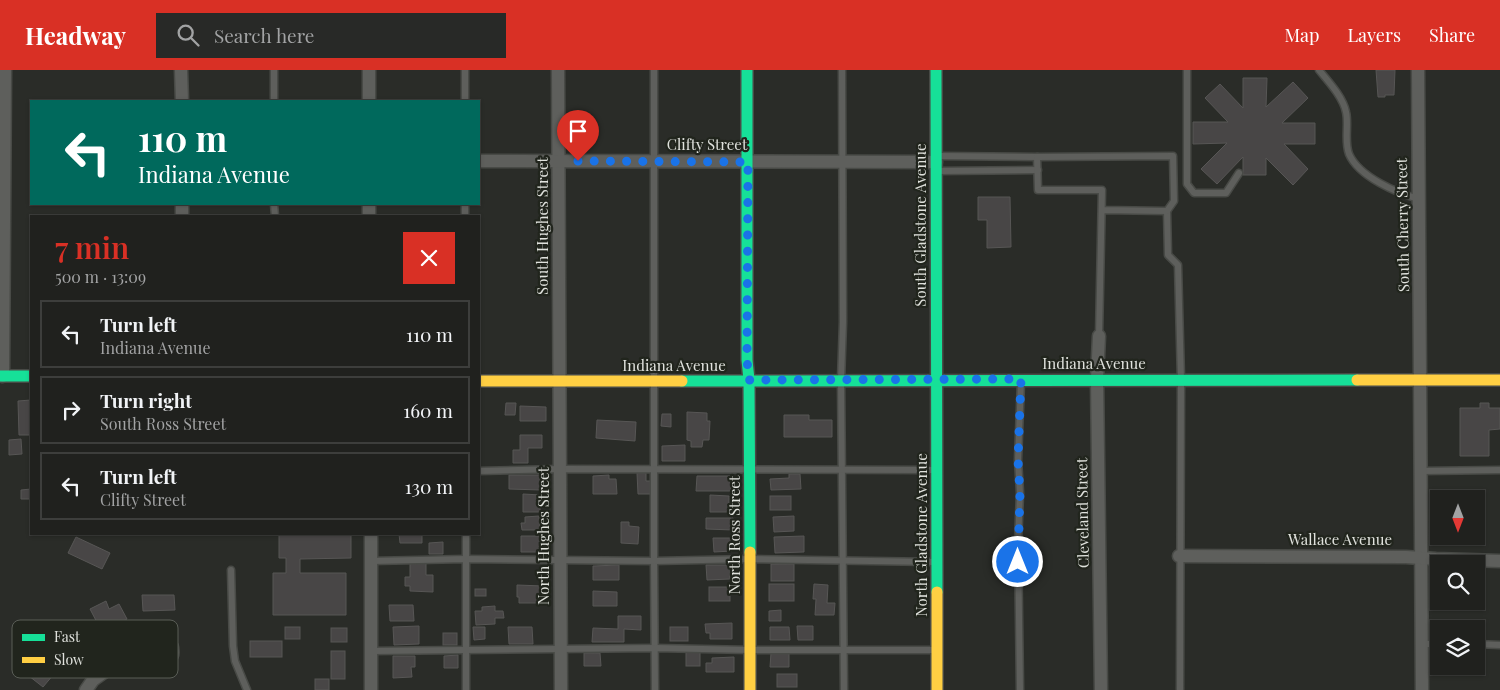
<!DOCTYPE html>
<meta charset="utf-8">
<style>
body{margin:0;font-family:"Playfair Display",serif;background:#282927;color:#f1f3f6;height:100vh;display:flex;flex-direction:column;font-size:19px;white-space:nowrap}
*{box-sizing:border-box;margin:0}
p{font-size:16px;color:#a2a3a4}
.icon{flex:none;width:28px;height:28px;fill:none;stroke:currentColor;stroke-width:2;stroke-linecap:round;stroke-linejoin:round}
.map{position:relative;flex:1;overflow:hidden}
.sheet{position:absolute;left:30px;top:145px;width:450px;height:320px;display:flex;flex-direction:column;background:#20211e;border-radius:0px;box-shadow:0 1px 4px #0004,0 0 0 1px #3d3e3c}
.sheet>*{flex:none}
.hud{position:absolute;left:30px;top:30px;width:450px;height:105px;border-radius:0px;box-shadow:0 1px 4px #0004,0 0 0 1px #3d3e3c;background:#00695c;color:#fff;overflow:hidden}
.needle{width:32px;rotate:180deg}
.tools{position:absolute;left:1430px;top:420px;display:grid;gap:10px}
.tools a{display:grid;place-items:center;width:55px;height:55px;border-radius:0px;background:#20211e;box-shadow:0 1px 4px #0004,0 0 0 1px #3d3e3c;font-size:25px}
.pin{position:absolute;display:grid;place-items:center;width:42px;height:42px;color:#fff;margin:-51px -21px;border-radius:50% 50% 50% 0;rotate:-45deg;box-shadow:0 0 5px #0007}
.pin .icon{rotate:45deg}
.me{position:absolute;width:55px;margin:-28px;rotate:0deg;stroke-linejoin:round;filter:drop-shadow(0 0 4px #0008)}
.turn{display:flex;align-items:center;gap:18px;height:105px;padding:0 25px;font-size:22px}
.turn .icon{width:65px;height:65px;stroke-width:2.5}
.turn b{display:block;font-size:35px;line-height:42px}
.round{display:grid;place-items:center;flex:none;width:52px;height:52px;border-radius:0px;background:#282927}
.summary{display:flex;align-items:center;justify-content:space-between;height:85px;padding:0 25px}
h1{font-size:30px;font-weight:600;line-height:38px;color:#d93025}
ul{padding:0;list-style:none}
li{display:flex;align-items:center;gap:15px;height:68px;margin:0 10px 8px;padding:0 15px;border:2px solid #3d3e3c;border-radius:0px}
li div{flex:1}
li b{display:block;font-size:19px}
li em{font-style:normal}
header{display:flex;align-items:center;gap:30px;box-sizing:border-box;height:70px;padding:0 25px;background:#d93025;color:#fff}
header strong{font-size:24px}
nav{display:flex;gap:28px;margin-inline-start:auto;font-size:18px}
.search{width:350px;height:45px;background:#282927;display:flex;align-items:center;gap:12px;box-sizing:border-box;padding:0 18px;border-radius:0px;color:#a2a3a4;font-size:19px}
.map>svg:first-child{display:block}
.building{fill:#484646;stroke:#575655}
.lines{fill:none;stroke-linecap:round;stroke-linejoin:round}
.lane-casing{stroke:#484a46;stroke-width:9}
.street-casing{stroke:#484a46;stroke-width:15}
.fast-casing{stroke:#484a46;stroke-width:14}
.slow-casing{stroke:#484a46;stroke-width:14}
.lane{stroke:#5e5f5c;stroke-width:6}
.street{stroke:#5e5f5c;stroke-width:12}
.fast{stroke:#16e098;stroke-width:11}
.slow{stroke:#ffcf43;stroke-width:11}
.route{stroke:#1a73e8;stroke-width:9;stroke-dasharray:0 16.2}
.labels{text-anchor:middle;stroke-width:4.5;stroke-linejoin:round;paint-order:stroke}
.street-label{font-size:15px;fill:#e0e2dd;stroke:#21251d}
.key{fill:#21251d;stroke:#5a5e57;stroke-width:1}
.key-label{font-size:14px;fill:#e0e2dd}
</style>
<header>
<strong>Headway</strong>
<div class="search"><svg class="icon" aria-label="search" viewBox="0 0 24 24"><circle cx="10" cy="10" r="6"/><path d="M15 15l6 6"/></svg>Search here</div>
<nav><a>Map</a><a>Layers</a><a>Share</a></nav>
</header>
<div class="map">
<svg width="1500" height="620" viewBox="0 0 1500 620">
<rect width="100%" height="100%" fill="#2a2c28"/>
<!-- building -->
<g class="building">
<path d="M1376 0H1395L1394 25H1385V27H1378Z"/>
<path d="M1243 8H1267L1266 37 1293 12 1308 28 1282 53H1315V74H1284L1308 99 1293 115 1266 88V105H1243V87L1217 114 1201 99 1227 73 1193 74V52H1228L1205 28 1220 14 1243 38Z"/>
<path d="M978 127H1010L1011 177 987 178V150H978Z"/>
<path d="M31 330V365H19L18 331Z"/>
<path d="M506 333H516L515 345H505Z"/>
<path d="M1480 333H1489V338H1500V359L1489 360V386H1460V338H1480Z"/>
<path d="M520 336 546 337V351H520Z"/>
<path d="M687 342 707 343V351H710L709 370H703L702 377H691V371L687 370Z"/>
<path d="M662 344H671V357L661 356Z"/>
<path d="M784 345H809V350H832V367H784Z"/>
<path d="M597 350 636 352 635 371 596 368Z"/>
<path d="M520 365H542V378H528V393H513V380H520Z"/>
<path d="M21 369 22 384 9 385V370Z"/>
<path d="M685 375V391H662V376Z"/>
<path d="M637 403H646V411H651V424H638Z"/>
<path d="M789 404H800L801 419 771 420 770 409 789 408Z"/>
<path d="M509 405H541V420L509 419Z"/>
<path d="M609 405V409H616L617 424H593V406Z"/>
<path d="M697 406H731V421H696Z"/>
<path d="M31 419V429H21V420Z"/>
<path d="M523 424 541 425 540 442H523Z"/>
<path d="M710 425 729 426V442H710Z"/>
<rect x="770" y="426" width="21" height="14"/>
<path d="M539 446 540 460H522L521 453H525V447Z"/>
<path d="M794 446V461L774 462 773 447Z"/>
<path d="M706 448H733V460L706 459Z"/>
<path d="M621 452H629V456L639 457 638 474 621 473Z"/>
<path d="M279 464H351V488L300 489V503H346V545H273V503H286V488H279Z"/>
<path d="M399 464H422V473H400Z"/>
<path d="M521 466H540L539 482H521Z"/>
<path d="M804 466V482L775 483 774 467Z"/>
<path d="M76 467 110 483 102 499 68 483Z"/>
<path d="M713 468H732V481L714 482Z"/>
<path d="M443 472V484H429V473Z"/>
<path d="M410 492H426V505H433V522L410 521V516H405V507H410Z"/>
<rect x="771" y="494" width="23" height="17"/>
<path d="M619 495V510H593V496Z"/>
<path d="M706 495H730V509L707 510Z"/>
<rect x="769" y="514" width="25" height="17"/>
<path d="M814 514 828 515 827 533H835L834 545H815L816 529H813Z"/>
<path d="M517 515 543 516V533H519V527H517Z"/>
<rect x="709" y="517" width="21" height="14"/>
<rect x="475" y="519" width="11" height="7"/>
<path d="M593 521 617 522V536H593Z"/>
<path d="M142 525H174L175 540 143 541Z"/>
<path d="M106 531 109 539 119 534 127 549 102 562 90 539Z"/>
<path d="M389 535H413L414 551H390Z"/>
<path d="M495 536V541H503L504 548H495V554L476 555 475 541H482V537Z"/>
<path d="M781 540V551H769V541Z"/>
<path d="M618 546H641V560L624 559V572H592L593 558 618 559Z"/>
<path d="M732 553V569H710V563H706L705 554Z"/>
<path d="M419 556V574L394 575 393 557Z"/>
<path d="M797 556H813V570H798Z"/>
<rect x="285" y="557" width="15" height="12"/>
<path d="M473 557H485V569L474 570Z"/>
<path d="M508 557H532L533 574H509Z"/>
<rect x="670" y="557" width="18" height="14"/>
<path d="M770 557H789L790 570H770Z"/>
<rect x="331" y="558" width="16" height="14"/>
<rect x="443" y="563" width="14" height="12"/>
<rect x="250" y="571" width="32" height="16"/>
<path d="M50 581 64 592 43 617 29 606Z"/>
<rect x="331" y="581" width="14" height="28"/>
<rect x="686" y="582" width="14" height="14"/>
<path d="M584 583H600L601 596H584Z"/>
<path d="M771 583H789V597H770Z"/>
<path d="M458 585V598H444V586Z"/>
<path d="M393 586H415V597H411L412 607 393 608Z"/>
<path d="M734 587V602H706V593H712V588Z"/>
<rect x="777" y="604" width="20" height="13"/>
<rect x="315" y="609" width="14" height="11"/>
</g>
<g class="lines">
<defs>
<g id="lane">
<path d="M274 0V31"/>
<path d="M654 0V491L655 620"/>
<path d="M842 0 843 252 841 310 844 620"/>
<path d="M1187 0V114L1194 123H1226L1239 103"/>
<path d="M1319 0C1328 11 1343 27 1346 42 1349 55 1344 71 1349 84 1359 107 1397 123 1419 129"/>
<path d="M465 31V0"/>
<path d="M939 86 1037 87"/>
<path d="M936 101 1038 100"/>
<path d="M274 134 275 146"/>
<path d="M465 134V146"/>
<path d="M1167 141 1168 185 1178 195 1181 310 1180 620"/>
<path d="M1099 266 1102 120H1038L1037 87 1173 86 1174 131 1167 141 1102 140"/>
<path d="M479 401 560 399 935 400"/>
<path d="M1421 401 1500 400"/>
<path d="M371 491 466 489 654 491 750 489 934 492"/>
<path d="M231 500 233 576 235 591 247 620"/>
<path d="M1422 574H1439"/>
<path d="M1476 574 1500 575"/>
<path d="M371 581 655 578 750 580H936"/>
<path d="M466 620V464"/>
<path d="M1020 620 1018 473 1020 423 1018 390 1021 311"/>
</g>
<g id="street">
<path d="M181 0 182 31"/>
<path d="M369 0V31"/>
<path d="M558 0 561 620"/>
<path d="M1418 0 1422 620"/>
<path d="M479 91 936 92"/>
<path d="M369 134V146"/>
<path d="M182 146V134"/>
<path d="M1099 266 1097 309 1101 620"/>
<path d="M3 306 5 0"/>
<path d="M371 464V620"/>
<path d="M1179 486 1406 487 1436 489 1500 491"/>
<path d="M86 620 93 610 114 595 123 585 148 570 156 568 166 570 172 577C172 580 173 583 172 585 166 601 127 598 114 595"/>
</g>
<g id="fast">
<path d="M747 0V290L749 310 750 482"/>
<path d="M936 0 937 522"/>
<path d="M0 306H31"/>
<path d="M682 311 1357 310"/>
</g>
<g id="slow">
<path d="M1357 310H1500"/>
<path d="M479 311H682"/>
<path d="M750 482V620"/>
<path d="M937 522V620"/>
</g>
</defs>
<!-- lane casing -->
<use href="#lane" class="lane-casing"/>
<!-- street casing -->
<use href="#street" class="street-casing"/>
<!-- fast casing -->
<use href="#fast" class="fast-casing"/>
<!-- slow casing -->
<use href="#slow" class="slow-casing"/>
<!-- lane -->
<use href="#lane" class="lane"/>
<!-- street -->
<use href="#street" class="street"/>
<!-- fast -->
<use href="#fast" class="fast"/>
<!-- slow -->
<use href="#slow" class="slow"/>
</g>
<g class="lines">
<!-- route -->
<path class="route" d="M578 91 748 92 747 290 749 310 1021 309 1018 390 1020 423 1018 492"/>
</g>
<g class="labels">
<!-- street labels -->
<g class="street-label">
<text x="707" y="80">Clifty Street</text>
<text transform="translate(921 155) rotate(-90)" y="5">South Gladstone Avenue</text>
<text transform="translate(1403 155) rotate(-91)" y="5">South Cherry Street</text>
<text transform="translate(543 156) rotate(-90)" y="5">South Hughes Street</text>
<text x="1094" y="299">Indiana Avenue</text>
<text x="674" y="301">Indiana Avenue</text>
<text transform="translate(1083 443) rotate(-91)" y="5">Cleveland Street</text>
<text transform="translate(735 465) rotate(-90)" y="5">North Ross Street</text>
<text transform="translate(922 465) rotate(-90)" y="5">North Gladstone Avenue</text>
<text transform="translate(544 466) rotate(-90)" y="5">North Hughes Street</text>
<text x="1340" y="475">Wallace Avenue</text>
</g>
</g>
<!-- legend -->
<rect x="12" y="550" width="166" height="58" rx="8" class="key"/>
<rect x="22" y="564" width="23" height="7" fill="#16e098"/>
<rect x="22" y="587" width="23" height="6" fill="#ffcf43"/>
<g class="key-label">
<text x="54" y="572">Fast</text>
<text x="54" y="595">Slow</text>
</g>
</svg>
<div class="tools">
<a><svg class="needle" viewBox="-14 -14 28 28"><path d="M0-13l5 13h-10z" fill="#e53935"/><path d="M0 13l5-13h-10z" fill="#a2a3a4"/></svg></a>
<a><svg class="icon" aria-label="search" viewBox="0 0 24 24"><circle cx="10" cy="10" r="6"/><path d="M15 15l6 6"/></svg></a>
<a><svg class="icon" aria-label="layers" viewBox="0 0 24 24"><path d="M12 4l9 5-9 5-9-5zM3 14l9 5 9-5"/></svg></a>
</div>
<div class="pin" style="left:578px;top:91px;background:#d93025"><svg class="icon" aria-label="arrive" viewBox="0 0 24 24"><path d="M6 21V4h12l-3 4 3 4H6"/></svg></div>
<svg class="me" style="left:1018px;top:492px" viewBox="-20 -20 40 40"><circle r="17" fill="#1a73e8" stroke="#fff" stroke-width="3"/><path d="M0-11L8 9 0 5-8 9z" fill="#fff"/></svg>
<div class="hud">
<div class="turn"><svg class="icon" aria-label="left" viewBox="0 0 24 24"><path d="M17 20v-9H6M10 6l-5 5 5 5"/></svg><div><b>110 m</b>Indiana Avenue</div></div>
</div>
<section class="sheet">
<div class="summary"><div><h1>7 min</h1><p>500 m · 13:09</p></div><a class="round" style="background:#d93025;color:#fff"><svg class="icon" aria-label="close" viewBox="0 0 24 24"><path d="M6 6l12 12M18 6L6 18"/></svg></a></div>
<ul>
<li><svg class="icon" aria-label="left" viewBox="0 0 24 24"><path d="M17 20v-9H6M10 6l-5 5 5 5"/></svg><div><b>Turn left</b><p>Indiana Avenue</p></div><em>110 m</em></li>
<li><svg class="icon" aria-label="right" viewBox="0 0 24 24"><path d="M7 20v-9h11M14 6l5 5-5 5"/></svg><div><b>Turn right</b><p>South Ross Street</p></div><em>160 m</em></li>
<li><svg class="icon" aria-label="left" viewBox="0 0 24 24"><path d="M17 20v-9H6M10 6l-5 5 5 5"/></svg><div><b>Turn left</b><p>Clifty Street</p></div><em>130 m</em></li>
</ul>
</section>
</div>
